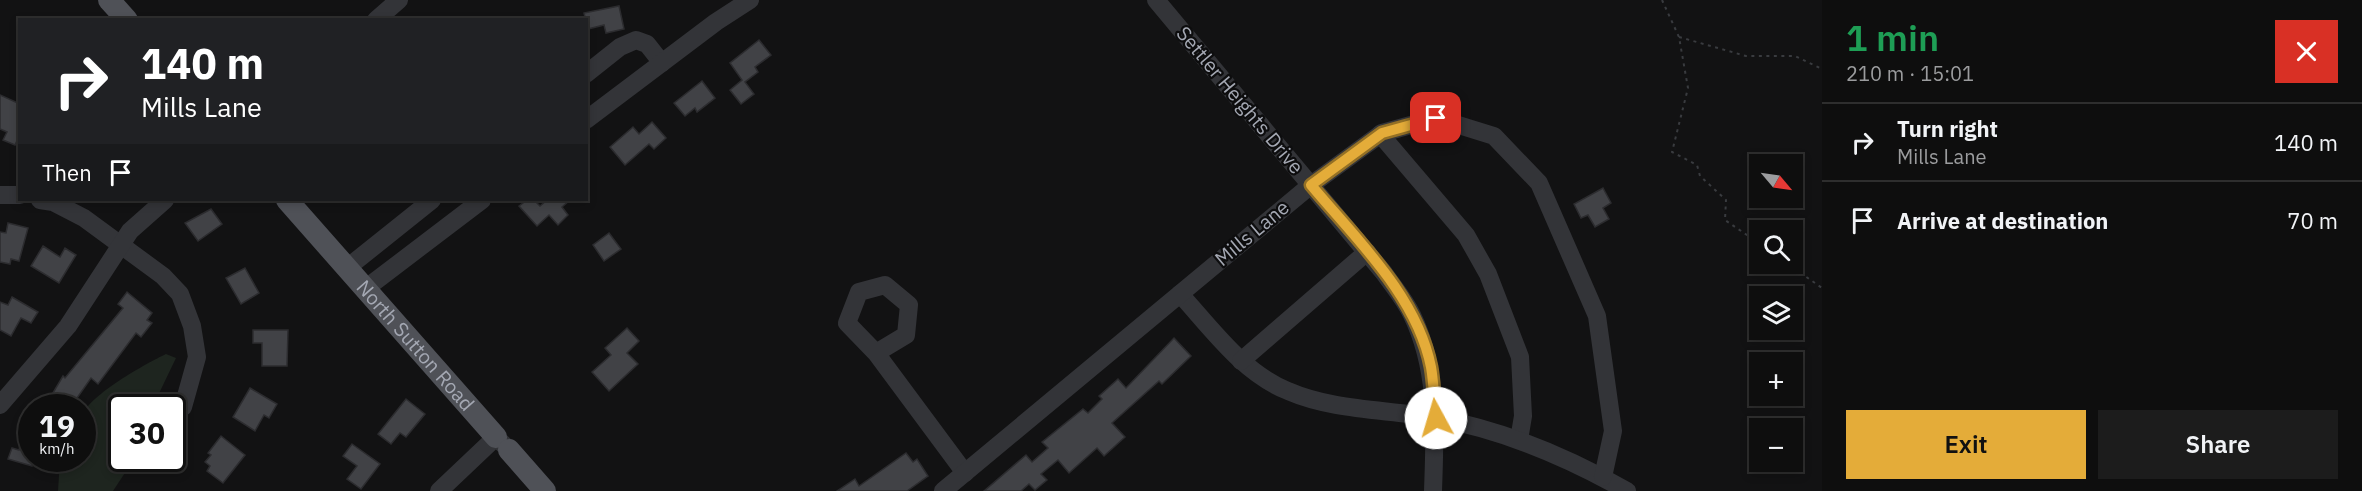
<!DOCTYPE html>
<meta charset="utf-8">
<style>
body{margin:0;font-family:"IBM Plex Sans",sans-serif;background:#1c1c1c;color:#f1f3f6;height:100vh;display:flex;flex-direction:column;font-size:22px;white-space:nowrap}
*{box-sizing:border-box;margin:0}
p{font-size:20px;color:#9b9c9e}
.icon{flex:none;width:33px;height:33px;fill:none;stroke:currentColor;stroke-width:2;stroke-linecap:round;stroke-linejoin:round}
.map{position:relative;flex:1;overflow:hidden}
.panel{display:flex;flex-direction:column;background:#0e0e0e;width:540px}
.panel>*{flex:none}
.top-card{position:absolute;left:18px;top:18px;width:570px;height:183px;border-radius:0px;box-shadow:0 3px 9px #0003,0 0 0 2px #2e2e2e;background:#202124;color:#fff;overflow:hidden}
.needle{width:39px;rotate:119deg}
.tools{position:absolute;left:1749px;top:154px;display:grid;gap:12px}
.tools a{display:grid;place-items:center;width:54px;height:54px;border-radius:0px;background:#0e0e0e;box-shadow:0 3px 9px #0003,0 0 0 2px #2e2e2e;font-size:30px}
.speed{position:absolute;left:18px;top:394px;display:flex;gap:12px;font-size:30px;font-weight:700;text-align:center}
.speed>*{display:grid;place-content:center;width:78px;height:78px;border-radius:50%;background:#0e0e0e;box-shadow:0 3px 9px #0003,0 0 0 2px #2e2e2e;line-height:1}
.speed small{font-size:15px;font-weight:400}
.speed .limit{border:3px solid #111;border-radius:9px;background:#fff;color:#111}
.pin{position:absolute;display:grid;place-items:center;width:51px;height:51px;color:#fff;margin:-26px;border-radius:12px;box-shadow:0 3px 9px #0006}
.me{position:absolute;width:66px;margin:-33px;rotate:354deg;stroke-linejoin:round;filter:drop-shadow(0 0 4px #0008)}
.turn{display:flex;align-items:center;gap:21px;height:126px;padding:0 24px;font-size:27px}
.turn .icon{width:78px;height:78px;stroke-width:2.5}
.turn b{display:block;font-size:42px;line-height:51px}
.then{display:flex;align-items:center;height:57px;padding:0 24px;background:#0003;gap:12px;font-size:22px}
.round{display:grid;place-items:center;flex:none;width:63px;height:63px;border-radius:0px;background:#1c1c1c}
.summary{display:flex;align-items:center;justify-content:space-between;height:102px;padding:0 24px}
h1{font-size:36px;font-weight:600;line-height:45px;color:#1e9e55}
.button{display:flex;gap:12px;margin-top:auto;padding:12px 24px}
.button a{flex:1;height:69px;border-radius:0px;background:#e4ac39;color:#111;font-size:24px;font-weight:600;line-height:69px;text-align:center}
.button a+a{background:#1c1c1c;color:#f1f3f6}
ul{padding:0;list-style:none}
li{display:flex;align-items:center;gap:18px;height:78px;padding:0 24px;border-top:2px solid #2e2e2e}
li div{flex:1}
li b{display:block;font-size:22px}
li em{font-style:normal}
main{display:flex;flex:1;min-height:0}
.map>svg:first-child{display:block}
.green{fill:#1e251f}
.building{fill:#414246;stroke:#2c2c2f;stroke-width:1.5}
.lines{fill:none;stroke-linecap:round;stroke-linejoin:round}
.path{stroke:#393b3f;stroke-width:2;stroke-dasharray:3 4.5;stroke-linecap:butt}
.minor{stroke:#333438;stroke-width:18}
.major{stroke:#4f5157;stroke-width:22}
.route-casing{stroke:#947025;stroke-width:15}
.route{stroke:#e4ac39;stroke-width:10}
.labels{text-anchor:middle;stroke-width:4.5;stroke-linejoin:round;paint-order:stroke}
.street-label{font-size:20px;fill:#a4a8b3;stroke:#0d0d0e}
</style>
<main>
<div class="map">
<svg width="1822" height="491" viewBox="0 0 1822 491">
<rect width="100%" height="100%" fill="#121213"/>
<!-- green -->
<path class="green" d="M166 354 176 358 152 408H122V459H134L113 491H58L60 459H82C82 446 79 428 82 416 89 395 147 363 166 354Z"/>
<!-- building -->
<g class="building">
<path d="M619 6 624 29 606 33 604 25 588 29 584 13Z"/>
<path d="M759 40 771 55 755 67 758 72 745 82 754 94 741 104 730 90 742 80 730 63Z"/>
<path d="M702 81 715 98 697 112 695 108 685 116 674 103Z"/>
<path d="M0 95 20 104V134L15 145 3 140 7 132 0 129Z"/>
<path d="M652 122 666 138 654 149 649 144 625 165 610 147 633 127 639 134Z"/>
<path d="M1603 188 1611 203 1603 208 1609 219 1595 227 1588 215 1581 218 1574 204Z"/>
<path d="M527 200H534L540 206 547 200H570L562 207 568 215 558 225 549 215 537 226 519 206Z"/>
<path d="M211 209 222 224 198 241 185 223Z"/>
<path d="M8 223 28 228 19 261 11 259 10 264 0 262V232L6 233Z"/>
<path d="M609 233 621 249 604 261 593 245Z"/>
<path d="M43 246 60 257 65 248 76 255 59 283 31 266Z"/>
<path d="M245 268 259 293 241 304 226 278Z"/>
<path d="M127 292 152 313 147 320 152 323 141 337 136 333 98 384 91 378 70 408H44L63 376 65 378 123 308 118 304Z"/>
<path d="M12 297 38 312 31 323 21 318 11 336 0 330V302L8 305Z"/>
<path d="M627 328 639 341 627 353 638 364 609 391 592 372 611 355 605 348Z"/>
<path d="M253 330H288L287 366H262V343H253Z"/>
<path d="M1174 338 1191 356 1162 384 1159 381 1112 423 1125 437 1104 456 1097 448 1069 473 1058 460 1041 474 1047 480 1035 490 1029 484 1021 491H984L1026 455 1032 462 1048 448 1042 442 1083 409 1088 413 1102 399 1099 396 1118 379 1126 388Z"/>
<path d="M250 388 277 404 269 418 264 415 255 431 233 417Z"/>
<path d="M406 399 425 414 406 437 400 433 391 444 378 434Z"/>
<path d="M29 417H32V466L8 459 12 448 19 450Z"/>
<path d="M221 436 245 455 223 483 207 471 210 466 205 462 211 455 208 453Z"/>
<path d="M352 444 380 464 361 489 347 479 357 466 343 456Z"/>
<path d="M906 453 913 462 917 459 928 476 907 491H837L855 479 859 486Z"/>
</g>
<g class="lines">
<!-- path -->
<g class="path">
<path d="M1662 0 1679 37 1688 88 1672 152 1697 165 1700 176 1726 200 1725 220 1760 244"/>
<path d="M1679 37 1746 56H1795L1822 69"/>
<path d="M1788 264 1822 288"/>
</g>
<!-- minor -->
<g class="minor">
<path d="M1156 0 1384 273C1393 286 1405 300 1412 315 1439 371 1435 430 1433 491"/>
<path d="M376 20 399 0"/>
<path d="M586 74 620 47 636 40 647 44 662 63"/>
<path d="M586 120 716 22 750 0"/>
<path d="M1380 134 1466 235 1488 274 1520 357 1523 416 1519 440"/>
<path d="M0 195H20"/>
<path d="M40 200 53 202 84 218 163 276 180 294 192 326 197 357 183 407"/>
<path d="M347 268 432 200"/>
<path d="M365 289 482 200"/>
<path d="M1180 294C1212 329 1243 373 1288 391 1334 411 1387 409 1436 418 1504 430 1567 457 1627 491"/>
<path d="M876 353 847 323 859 292 885 285 909 305 906 335 876 353 965 473"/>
<path d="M1241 361 1367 252"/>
<path d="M0 405 68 326 130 231 165 200"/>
<path d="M439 491 496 437 505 446"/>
<path d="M943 491 1311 185 1382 133 1436 118 1494 136 1539 183 1597 316 1613 431 1603 477"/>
</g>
<!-- major -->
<g class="major">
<path d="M109 0 127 20"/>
<path id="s1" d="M287 200 496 437"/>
<path d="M509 450 545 491"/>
</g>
</g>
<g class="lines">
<defs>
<path id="route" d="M1436 118 1382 133 1311 185C1356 239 1417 296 1431 367 1434 384 1434 401 1436 418"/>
</defs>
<!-- route casing -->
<use href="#route" class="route-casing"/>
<!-- route -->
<use href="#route" class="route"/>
</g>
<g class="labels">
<!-- street labels -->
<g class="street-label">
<text transform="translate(1240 100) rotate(50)" y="7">Settler Heights Drive</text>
<text transform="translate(1252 233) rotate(-40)" y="7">Mills Lane</text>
<text dy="7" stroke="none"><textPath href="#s1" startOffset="194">North Sutton Road</textPath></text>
</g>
</g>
</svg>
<div class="tools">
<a><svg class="needle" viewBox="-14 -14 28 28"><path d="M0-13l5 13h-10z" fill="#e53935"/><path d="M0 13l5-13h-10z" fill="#9b9c9e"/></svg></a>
<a><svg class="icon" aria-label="search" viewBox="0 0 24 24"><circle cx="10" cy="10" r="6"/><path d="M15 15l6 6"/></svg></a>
<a><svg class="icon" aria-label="layers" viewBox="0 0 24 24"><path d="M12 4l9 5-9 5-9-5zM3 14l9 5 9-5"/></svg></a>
<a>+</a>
<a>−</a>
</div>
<div class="speed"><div>19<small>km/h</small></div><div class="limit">30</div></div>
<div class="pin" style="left:1436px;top:118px;background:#d93025"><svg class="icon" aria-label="arrive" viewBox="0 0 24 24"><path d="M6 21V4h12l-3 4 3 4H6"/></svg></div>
<svg class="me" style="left:1436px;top:418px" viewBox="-20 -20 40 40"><circle r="19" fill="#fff"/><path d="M0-13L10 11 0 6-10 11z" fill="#e4ac39"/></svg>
<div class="top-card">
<div class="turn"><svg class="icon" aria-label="right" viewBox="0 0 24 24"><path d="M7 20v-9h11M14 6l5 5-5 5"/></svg><div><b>140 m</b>Mills Lane</div></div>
<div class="then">Then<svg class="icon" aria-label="arrive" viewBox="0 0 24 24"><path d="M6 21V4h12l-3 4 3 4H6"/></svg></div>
</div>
</div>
<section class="panel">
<div class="summary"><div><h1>1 min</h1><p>210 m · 15:01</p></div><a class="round" style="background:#d93025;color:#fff"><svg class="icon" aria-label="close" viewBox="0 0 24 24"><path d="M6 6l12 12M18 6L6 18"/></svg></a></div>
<ul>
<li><svg class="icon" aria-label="right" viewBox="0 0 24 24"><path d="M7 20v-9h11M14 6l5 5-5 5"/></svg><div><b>Turn right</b><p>Mills Lane</p></div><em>140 m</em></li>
<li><svg class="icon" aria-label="arrive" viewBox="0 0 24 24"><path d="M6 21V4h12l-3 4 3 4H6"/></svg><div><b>Arrive at destination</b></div><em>70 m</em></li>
</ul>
<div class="button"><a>Exit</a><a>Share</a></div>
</section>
</main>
